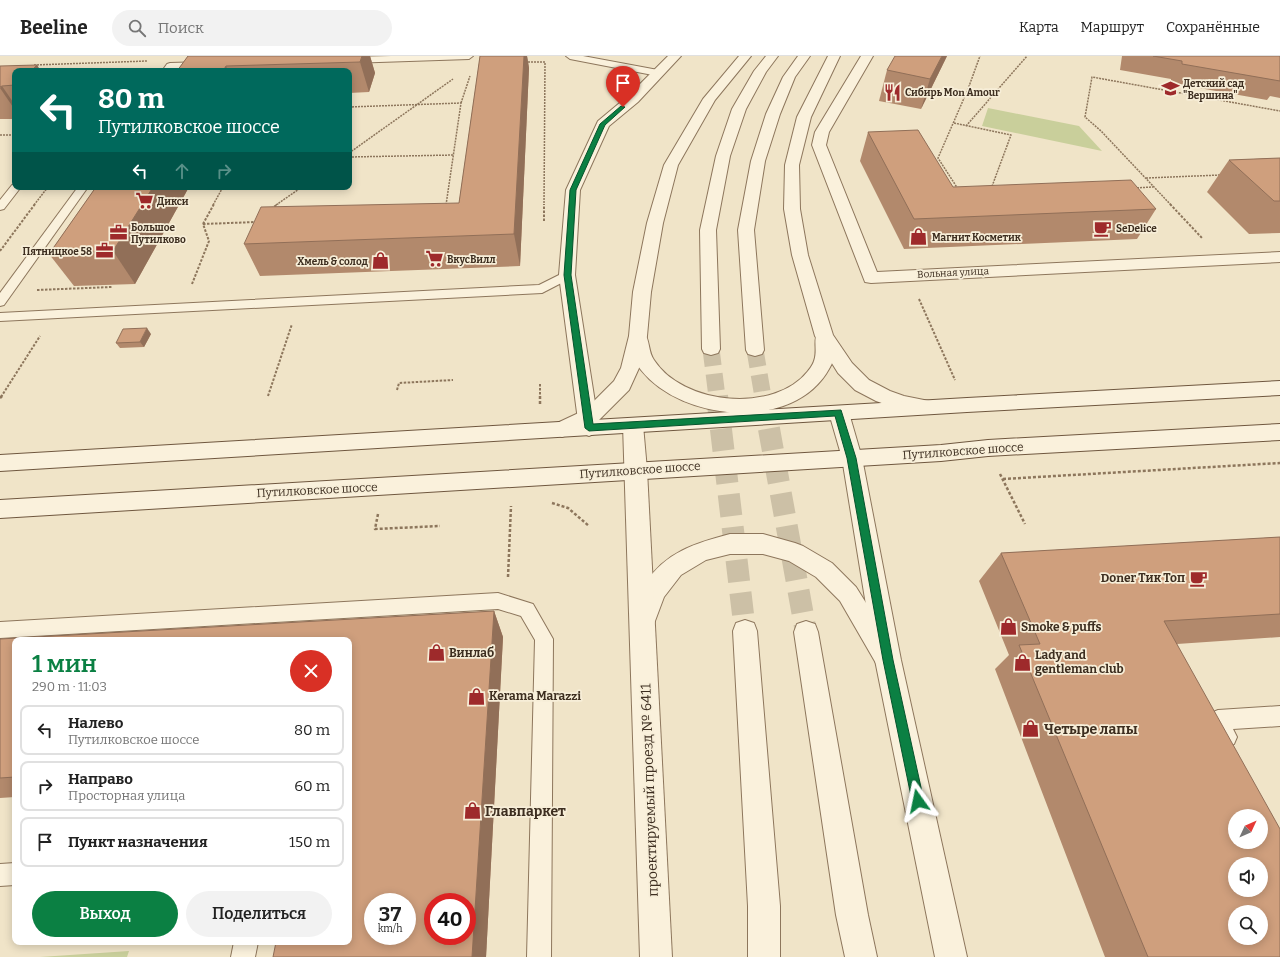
<!DOCTYPE html>
<html lang="ru">
<meta charset="utf-8">
<style>
body{margin:0;font-family:Bitter,serif;background:#f2f2f2;color:#222;height:100vh;display:flex;flex-direction:column;font-size:15px;white-space:nowrap}
*{box-sizing:border-box;margin:0}
p{font-size:13px;color:#767676}
.icon{flex:none;width:22px;height:22px;fill:none;stroke:currentColor;stroke-width:2;stroke-linecap:round;stroke-linejoin:round}
.map{position:relative;flex:1;overflow:hidden}
.panel{position:absolute;left:12px;top:581px;width:340px;height:308px;display:flex;flex-direction:column;background:#fff;border-radius:8px;box-shadow:0 2px 10px #0003}
.panel>*{flex:none}
.guide{position:absolute;left:12px;top:12px;width:340px;height:122px;border-radius:8px;box-shadow:0 2px 10px #0003;background:#00695c;color:#fff;overflow:hidden}
.needle{width:26px;rotate:46deg}
.buttons{position:absolute;left:1228px;top:753px;display:grid;gap:8px}
.buttons a{display:grid;place-items:center;width:40px;height:40px;border-radius:50%;background:#fff;box-shadow:0 2px 10px #0003;font-size:20px}
.speed{position:absolute;left:364px;top:837px;display:flex;gap:8px;font-size:20px;font-weight:700;text-align:center}
.speed>*{display:grid;place-content:center;width:52px;height:52px;border-radius:50%;background:#fff;box-shadow:0 2px 10px #0003;line-height:1}
.speed small{font-size:10px;font-weight:400}
.speed .limit{border:6px solid #d22;background:#fff;color:#111}
.pin{position:absolute;display:grid;place-items:center;width:34px;height:34px;color:#fff;margin:-41px -17px;border-radius:50% 50% 50% 0;rotate:-45deg;box-shadow:0 0 4px #0007}
.pin .icon{rotate:45deg}
.me{position:absolute;width:44px;margin:-22px;rotate:348deg;stroke-linejoin:round;filter:drop-shadow(0 0 3px #0008)}
.turn{display:flex;align-items:center;gap:14px;height:84px;padding:0 20px;font-size:18px}
.turn .icon{width:52px;height:52px;stroke-width:2.5}
.turn b{display:block;font-size:28px;line-height:34px}
.lanes{display:flex;align-items:center;height:38px;padding:0 20px;background:#0003;justify-content:center;gap:20px;direction:ltr}
.lanes .off{opacity:.35}
.round{display:grid;place-items:center;flex:none;width:42px;height:42px;border-radius:21px;background:#f2f2f2}
.headline{display:flex;align-items:center;justify-content:space-between;height:68px;padding:0 20px}
h1{font-size:24px;font-weight:600;line-height:30px;color:#0b8043}
.action{display:flex;gap:8px;margin-top:auto;padding:8px 20px}
.action a{flex:1;height:46px;border-radius:24px;background:#0b8043;color:#fff;font-size:16px;font-weight:600;line-height:46px;text-align:center}
.action a+a{background:#f2f2f2;color:#222}
ul{padding:0;list-style:none}
li{display:flex;align-items:center;gap:12px;height:50px;margin:0 8px 6px;padding:0 12px;border:2px solid #e0e0e0;border-radius:8px}
li div{flex:1}
li b{display:block;font-size:15px}
li em{font-style:normal}
header{display:flex;align-items:center;gap:24px;box-sizing:border-box;height:56px;padding:0 20px;background:#fff;border-bottom:1px solid #e0e0e0}
header strong{font-size:19px}
nav{display:flex;gap:22px;margin-inline-start:auto;font-size:14px}
.search{width:280px;height:36px;background:#f2f2f2;display:flex;align-items:center;gap:10px;box-sizing:border-box;padding:0 14px;border-radius:22px;color:#767676;font-size:15px}
.map>svg:first-child{display:block}
.green{fill:#c9cf9b}
.lines{fill:none;stroke-linecap:round;stroke-linejoin:round}
.tertiary-tunnel-far1{stroke:#ccc0a6;stroke-width:17;stroke-dasharray:17 8;stroke-linecap:butt}
.tertiary-tunnel{stroke:#ccc0a6;stroke-width:22;stroke-dasharray:22 11;stroke-linecap:butt}
.service-casing{stroke:#8d765c;stroke-width:2}
.minor-casing{stroke:#8d765c;stroke-width:2}
.tertiary-casing{stroke:#8d765c;stroke-width:2}
.secondary-casing{stroke:#6f573f;stroke-width:2}
.path-far2{stroke:#8d765c;stroke-width:1.5;stroke-dasharray:2 1;stroke-linecap:butt}
.path-far1{stroke:#8d765c;stroke-width:2;stroke-dasharray:2.5 1.5;stroke-linecap:butt}
.path{stroke:#8d765c;stroke-width:2.5;stroke-dasharray:3 2;stroke-linecap:butt}
.service{fill:#faf1dc;fill-rule:evenodd}
.minor{fill:#faf1dc;fill-rule:evenodd}
.tertiary{fill:#faf1dc;fill-rule:evenodd}
.secondary{fill:#faf1dc;fill-rule:evenodd}
.wall{fill:#b2896c}
.shaded-wall{fill:#916f58}
.building{fill:#cf9f7d;stroke:#916f58;fill-rule:evenodd}
.route{fill:#0b8043;stroke:#07532c}
.labels{text-anchor:middle;stroke-width:3.5;stroke-linejoin:round;paint-order:stroke}
.far-poi-label{font-size:10px;font-weight:bold;fill:#3d2e20;stroke:#f7eed8;text-anchor:start}
.far-street-label{font-size:10px;fill:#3d2e20;stroke:#f7eed8}
.street-label{font-size:12px;fill:#3d2e20;stroke:#f7eed8}
.poi-label{font-size:12px;font-weight:bold;fill:#3d2e20;stroke:#f7eed8;text-anchor:start}
.near-poi-label{font-size:14px;font-weight:bold;fill:#3d2e20;stroke:#f7eed8;text-anchor:start}
.near-street-label{font-size:14px;fill:#3d2e20;stroke:#f7eed8}
</style>
<header>
<strong>Beeline</strong>
<div class="search"><svg class="icon" aria-label="search" viewBox="0 0 24 24"><circle cx="10" cy="10" r="6"/><path d="M15 15l6 6"/></svg>Поиск</div>
<nav><a>Карта</a><a>Маршрут</a><a>Сохранённые</a></nav>
</header>
<div class="map">
<svg width="1280" height="901" viewBox="0 0 1280 901">
<rect width="100%" height="100%" fill="#f0e4c8"/>
<!-- green -->
<g class="green">
<path d="M988 52 1079 70 1102 95 982 70Z"/>
<path d="M129 895 127 901H40Z"/>
</g>
<g class="lines">
<!-- tertiary-tunnel-far1 -->
<g class="tertiary-tunnel-far1">
<path d="M711 293 717 341"/>
<path d="M755 294 763 341"/>
</g>
<!-- tertiary-tunnel -->
<g class="tertiary-tunnel">
<path d="M717 340 745 575"/>
<path d="M763 340 806 576"/>
</g>
<defs>
<g id="service">
<path d="M391 0H473L469 3 349 7 345 4 349 1Z"/>
<path d="M566 0H583L658 14 662 17 658 20 570 3Z"/>
<path d="M204 6 207 7 208 9 207 11 173 13 171 15H162L167 8 170 7Z"/>
<path d="M15 128V131H21L4 153 0 154V144L12 129Z"/>
<path d="M78 131H88L4 249 0 250V237Z"/>
<path d="M567 215 571 216 573 219 571 222 542 237 0 265V257L539 229Z"/>
<path d="M498 537 533 548 553 583 551 901H527L535 584 521 560 498 553 0 582V566Z"/>
<path d="M1280 650V670L1233 673 1237 681 1234 688 1227 691 1220 688 1208 664 1211 657 1218 654Z"/>
<path d="M15 807V829L0 830V808Z"/>
<path d="M234 886H258L255 901H231Z"/>
</g>
<g id="minor">
<path d="M668 0H681L638 46 609 70 580 134 575 219 599 372 596 377 589 380 582 377 579 372 559 219 566 134 598 65 628 40Z"/>
<path d="M861 0H873L829 76 826 89 877 216 1280 196V206L871 227 865 226 812 89 815 76Z"/>
<path d="M638 274 644 276C650 284 648 296 654 304 683 349 774 358 808 315 822 299 811 286 818 276L824 274 830 276C838 287 836 302 829 313 794 376 682 366 641 314 633 304 631 292 629 280L632 276Z"/>
<path d="M730 478H763L795 487 803 490 832 507 856 531 895 593 899 601 895 609 886 613 877 609 840 545 816 521 789 505 763 498H730L706 504 681 519 664 541 652 573 643 576 634 573 631 565C635 553 639 539 645 528 665 496 696 487 730 478Z"/>
</g>
<g id="tertiary">
<path d="M739 0H751L715 44 678 109 663 167 651 236 647 280 639 312 629 334 599 364 569 378 562 381 555 378 552 373 555 368 585 354 614 325 621 312 629 280 633 236 647 167 664 109 703 43Z"/>
<path d="M766 0H778L766 16 746 53 730 100 716 174 720 293 718 297 711 299 704 297 702 293 700 174 716 100 732 53 754 15Z"/>
<path d="M798 0H810L795 21 780 58 765 105 754 174 764 294 762 298 755 300 748 298 746 294 738 174 751 105 766 58 783 21Z"/>
<path d="M828 0H840L811 61 799 109 800 153 808 199 833 279 852 307 869 324 890 335 904 340 934 346 937 351 934 356 927 358 901 354 876 345 855 334 838 317 815 280 792 199 784 153 785 109 797 61Z"/>
<path d="M839 350 846 352 849 357 862 402 901 604 967 901H935L875 604 842 402 829 357 832 352Z"/>
<path d="M633 362 640 364 643 369 647 414 672 901H640L623 369 626 364Z"/>
<path d="M745 564 754 567 757 575 780 850V901H748V850L733 575 736 567Z"/>
<path d="M806 565 815 568 818 576 868 859 877 901H845L836 859 794 576 797 568Z"/>
</g>
<g id="secondary">
<path d="M1280 325V339L967 356 0 415V399L967 342Z"/>
<path d="M1280 368V384L988 400 941 405 0 462V444L941 389 988 384Z"/>
</g>
</defs>
<!-- service casing -->
<use href="#service" class="service-casing"/>
<!-- minor casing -->
<use href="#minor" class="minor-casing"/>
<!-- tertiary casing -->
<use href="#tertiary" class="tertiary-casing"/>
<!-- secondary casing -->
<use href="#secondary" class="secondary-casing"/>
<!-- path-far2 -->
<g class="path-far2">
<path d="M525 6H545L544 149"/>
<path d="M34 9 147 5"/>
<path d="M968 33 993 38"/>
<path d="M461 47 470 20"/>
<path d="M349 51 461 47 446 149"/>
<path d="M954 67 1011 79 991 133"/>
<path d="M966 70 1027 0"/>
<path d="M0 79H15"/>
<path d="M349 97 453 23"/>
<path d="M349 101 454 99"/>
<path d="M1146 122 1221 119"/>
<path d="M1134 132 1153 131"/>
<path d="M958 133 938 102 968 33 980 0"/>
<path d="M34 149 48 131"/>
<path d="M213 149 223 131"/>
<path d="M276 149 302 131"/>
<path d="M1171 149 1101 75 1085 61 1092 21 1280 55"/>
</g>
<!-- path-far1 -->
<g class="path-far1">
<path d="M1170 148 1202 182"/>
<path d="M271 153 278 148"/>
<path d="M544 165V148"/>
<path d="M203 168 256 166"/>
<path d="M203 168 214 148"/>
<path d="M0 195 35 148"/>
<path d="M192 228 209 185 203 168"/>
<path d="M37 234 112 231"/>
<path d="M919 243 955 324"/>
<path d="M540 328V341"/>
<path d="M397 334 399 327 453 324"/>
<path d="M268 340 292 268"/>
<path d="M1 341 40 280"/>
</g>
<!-- path -->
<g class="path">
<path d="M540 340V350"/>
<path d="M0 342 2 340"/>
<path d="M1000 418 1025 468"/>
<path d="M1003 423 1280 407"/>
<path d="M552 447 568 452 589 470"/>
<path d="M378 458 375 473 440 470"/>
<path d="M508 521 511 450"/>
</g>
<!-- service -->
<use href="#service" class="service"/>
<!-- minor -->
<use href="#minor" class="minor"/>
<!-- tertiary -->
<use href="#tertiary" class="tertiary"/>
<!-- secondary -->
<use href="#secondary" class="secondary"/>
</g>
<!-- wall -->
<g class="wall">
<path d="M188 0H370L375 17 369 36 349 37V15H177Z"/>
<path d="M480 0H527L529 12 520 210 260 220 244 188 459 147Z"/>
<path d="M947 0 921 53 879 45 887 14Z"/>
<path d="M1122 0H1280V42L1270 40 1267 44 1171 27V23L1120 14Z"/>
<path d="M0 10 15 15V63H0Z"/>
<path d="M868 76 953 131 1156 153 1137 183 904 193 860 105Z"/>
<path d="M1280 102V177L1249 178 1207 136 1229 104Z"/>
<path d="M96 131H189L135 228 74 230 49 198Z"/>
<path d="M151 278 144 291 120 292 116 287Z"/>
<path d="M1280 481V581L1177 588 1280 901H1105L995 613 1009 599 979 525 1001 497Z"/>
<path d="M494 555 503 581 486 901H273L349 886V584H15V741L0 742V583Z"/>
</g>
<!-- shaded-wall -->
<g class="shaded-wall">
<path d="M362 0H370L375 17 369 36 360 6Z"/>
<path d="M524 0H527L529 12 520 210 514 178Z"/>
<path d="M942 0H947L921 53 930 23Z"/>
<path d="M37 9 41 15H31Z"/>
<path d="M226 10 228 15H223Z"/>
<path d="M2 30 15 49V54L0 32Z"/>
<path d="M153 131H189L135 228 113 195Z"/>
<path d="M147 272 151 278 144 291 140 286Z"/>
<path d="M494 555 503 581 486 901H472Z"/>
</g>
<!-- building -->
<g class="building">
<path d="M188 0H362L360 6 226 10 223 15H177Z"/>
<path d="M480 0H524L514 178 244 188 261 151 459 147Z"/>
<path d="M895 0H942L930 23 887 14Z"/>
<path d="M1153 0H1280V25L1182 8V5Z"/>
<path d="M37 9 31 15H15V29L2 30 0 31V10Z"/>
<path d="M918 74 953 131 1131 124 1156 153 914 163 868 76Z"/>
<path d="M1280 102V145H1274L1229 104Z"/>
<path d="M96 131H153L113 195 49 198Z"/>
<path d="M147 272 140 286 116 287 123 273Z"/>
<path d="M1280 481V558L1164 565 1280 773V901H1148L1019 589 1040 588 1001 497ZM1235 760H1261V786H1235ZM1235 808H1261V834H1235ZM1235 856H1261V882H1235Z"/>
<path d="M494 555 472 901H273L276 886H349V584H15V721L0 722V583ZM373 846H407V880H373ZM433 846H467V880H433Z"/>
</g>
<!-- route -->
<path class="route" d="M621 50 625 51 605 69 576 134 571 219 593 368 841 354 856 402 893 604 924 745 922 749 918 751 914 749 912 745 883 604 847 402 835 360 589 375 585 372 564 219 570 134 600 68Z"/>
<!-- icons -->
<defs>
<symbol id="school-bare" viewBox="-9 -9 18 18"><path d="M0-5L7-2L0 1L-7-2ZM-4 1L0 2.5L4 1V4Q0 6-4 4Z" fill="#9e2a2b" stroke="#f7eed8" stroke-width="2.5" paint-order="stroke"/></symbol>
<symbol id="restaurant-bare" viewBox="-9 -9 18 18"><path d="M-5-6h1v4h1v-4h1v4h1v-4h1v5L-1.5 .5V6h-2V.5L-5-1ZM5-6V6H3V1.5H1.5Q1.5-4 5-6Z" fill="#9e2a2b" stroke="#f7eed8" stroke-width="2.5" paint-order="stroke"/></symbol>
<symbol id="supermarket-bare" viewBox="-9 -9 18 18"><path d="M-6-5.5h2.5l.6 2H6L4.5 2H-2.5L-4.4-4H-6ZM-1.5 3.2a1.3 1.3 0 1 0 .1 0ZM3 3.2a1.3 1.3 0 1 0 .1 0Z" fill="#9e2a2b" stroke="#f7eed8" stroke-width="2.5" paint-order="stroke"/></symbol>
<symbol id="cafe-bare" viewBox="-9 -9 18 18"><path d="M-5.5-4.5H6V0H3Q3 3.5 0 3.5H-2.5Q-5.5 3.5-5.5 0ZM3-3.2v2h1.7v-2ZM-6 4.5H4V6H-6Z" fill="#9e2a2b" stroke="#f7eed8" stroke-width="2.5" paint-order="stroke"/></symbol>
<symbol id="office-bare" viewBox="-9 -9 18 18"><path d="M-6-3h4V-5.5h4V-3h4V5H-6ZM-1-4.5V-3h2v-1.5ZM-6 0V1H6V0Z" fill="#9e2a2b" stroke="#f7eed8" stroke-width="2.5" paint-order="stroke"/></symbol>
<symbol id="shop-bare" viewBox="-9 -9 18 18"><path d="M-5-2.5h2.3a2.7 3.5 0 0 1 5.4 0H5L5.5 6h-11ZM-1.5-2.5h3a1.5 2.3 0 0 0-3 0Z" fill="#9e2a2b" stroke="#f7eed8" stroke-width="2.5" paint-order="stroke"/></symbol>
</defs>
<g fill-rule="evenodd">
<use href="#school-bare" x="1158" y="20" width="25" height="25"/>
<use href="#restaurant-bare" x="880" y="24" width="25" height="25"/>
<use href="#supermarket-bare" x="132" y="132" width="25" height="25"/>
<use href="#cafe-bare" x="1090" y="160" width="25" height="25"/>
<use href="#office-bare" x="106" y="164" width="25" height="25"/>
<use href="#shop-bare" x="906" y="168" width="25" height="25"/>
<use href="#office-bare" x="92" y="182" width="25" height="25"/>
<use href="#supermarket-bare" x="422" y="190" width="25" height="25"/>
<use href="#shop-bare" x="368" y="192" width="25" height="25"/>
<use href="#cafe-bare" x="1186" y="510" width="25" height="25"/>
<use href="#shop-bare" x="996" y="558" width="25" height="25"/>
<use href="#shop-bare" x="424" y="584" width="25" height="25"/>
<use href="#shop-bare" x="1010" y="594" width="25" height="25"/>
<use href="#shop-bare" x="464" y="628" width="25" height="25"/>
<use href="#shop-bare" x="1018" y="660" width="25" height="25"/>
<use href="#shop-bare" x="460" y="742" width="25" height="25"/>
</g>
<g class="labels">
<!-- far-poi labels -->
<g class="far-poi-label">
<text x="1183" y="31">Детский сад<tspan x="1183" dy="12">"Вершина"</tspan></text>
<text x="905" y="40">Сибирь Mon Amour</text>
<text x="157" y="149">Дикси</text>
<text x="131" y="175">Большое<tspan x="131" dy="12">Путилково</tspan></text>
<text x="1116" y="176">SeDelice</text>
<text x="932" y="185">Магнит Косметик</text>
<text x="92" y="199" text-anchor="end">Пятницкое 58</text>
<text x="447" y="207">ВкусВилл</text>
<text x="368" y="209" text-anchor="end">Хмель &amp; солод</text>
</g>
<!-- far-street labels -->
<g class="far-street-label">
<text transform="translate(953 216) rotate(-3)" y="4">Вольная улица</text>
</g>
<!-- street labels -->
<g class="street-label">
<text transform="translate(963 395) rotate(-4)" y="4">Путилковское шоссе</text>
<text transform="translate(640 414) rotate(-4)" y="4">Путилковское шоссе</text>
<text transform="translate(317 434) rotate(-3)" y="4">Путилковское шоссе</text>
</g>
<!-- poi labels -->
<g class="poi-label">
<text x="1185" y="526" text-anchor="end">Doner Тик Топ</text>
<text x="1021" y="575">Smoke &amp; puffs</text>
<text x="449" y="601">Винлаб</text>
<text x="1035" y="603">Lady and<tspan x="1035" dy="14">gentleman club</tspan></text>
<text x="489" y="644">Kerama Marazzi</text>
</g>
<!-- near-poi labels -->
<g class="near-poi-label">
<text x="1044" y="678">Четыре лапы</text>
<text x="485" y="760">Главпаркет</text>
</g>
<!-- near-street labels -->
<g class="near-street-label">
<text transform="translate(649 734) rotate(-92)" y="5">проектируемый проезд № 6411</text>
</g>
</g>
</svg>
<div class="buttons">
<a><svg class="needle" viewBox="-14 -14 28 28"><path d="M0-13l5 13h-10z" fill="#e53935"/><path d="M0 13l5-13h-10z" fill="#767676"/></svg></a>
<a><svg class="icon" aria-label="sound" viewBox="0 0 24 24"><path d="M4 9h4l5-4v14l-5-4H4zM17 9q2 3 0 6"/></svg></a>
<a><svg class="icon" aria-label="search" viewBox="0 0 24 24"><circle cx="10" cy="10" r="6"/><path d="M15 15l6 6"/></svg></a>
</div>
<div class="speed"><div>37<small>km/h</small></div><div class="limit">40</div></div>
<div class="pin" style="left:623px;top:51px;background:#d93025"><svg class="icon" aria-label="arrive" viewBox="0 0 24 24"><path d="M6 21V4h12l-3 4 3 4H6"/></svg></div>
<svg class="me" style="left:918px;top:745px" viewBox="-20 -20 40 40"><path d="M0-17L14 15 0 8-14 15z" fill="#0b8043" stroke="#fff" stroke-width="4"/></svg>
<div class="guide">
<div class="turn"><svg class="icon" aria-label="left" viewBox="0 0 24 24"><path d="M17 20v-9H6M10 6l-5 5 5 5"/></svg><div><b>80 m</b>Путилковское шоссе</div></div>
<div class="lanes"><svg class="icon" aria-label="left" viewBox="0 0 24 24"><path d="M17 20v-9H6M10 6l-5 5 5 5"/></svg><svg class="icon off" aria-label="ahead" viewBox="0 0 24 24"><path d="M12 20V5M6 11l6-6 6 6"/></svg><svg class="icon off" aria-label="right" viewBox="0 0 24 24"><path d="M7 20v-9h11M14 6l5 5-5 5"/></svg></div>
</div>
<section class="panel">
<div class="headline"><div><h1>1 мин</h1><p>290 m · 11:03</p></div><a class="round" style="background:#d93025;color:#fff"><svg class="icon" aria-label="close" viewBox="0 0 24 24"><path d="M6 6l12 12M18 6L6 18"/></svg></a></div>
<ul>
<li><svg class="icon" aria-label="left" viewBox="0 0 24 24"><path d="M17 20v-9H6M10 6l-5 5 5 5"/></svg><div><b>Налево</b><p>Путилковское шоссе</p></div><em>80 m</em></li>
<li><svg class="icon" aria-label="right" viewBox="0 0 24 24"><path d="M7 20v-9h11M14 6l5 5-5 5"/></svg><div><b>Направо</b><p>Просторная улица</p></div><em>60 m</em></li>
<li><svg class="icon" aria-label="arrive" viewBox="0 0 24 24"><path d="M6 21V4h12l-3 4 3 4H6"/></svg><div><b>Пункт назначения</b></div><em>150 m</em></li>
</ul>
<div class="action"><a>Выход</a><a>Поделиться</a></div>
</section>
</div>
